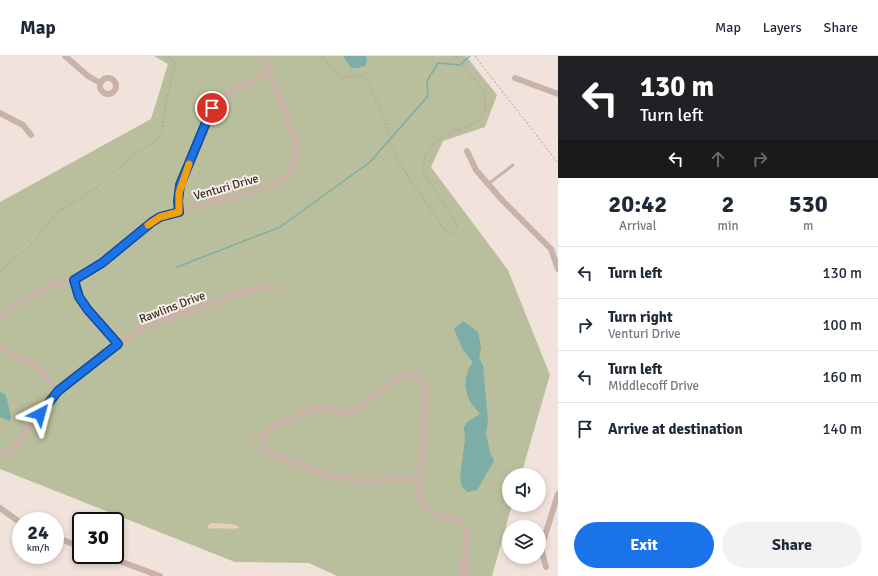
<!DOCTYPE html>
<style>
body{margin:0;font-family:Signika,sans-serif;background:#f2f2f3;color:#1f2937;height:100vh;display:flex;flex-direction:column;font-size:15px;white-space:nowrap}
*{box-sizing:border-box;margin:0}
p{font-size:13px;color:#747a83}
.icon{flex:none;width:22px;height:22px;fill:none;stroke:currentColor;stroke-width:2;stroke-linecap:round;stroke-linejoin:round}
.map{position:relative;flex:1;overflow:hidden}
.sheet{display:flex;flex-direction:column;background:#fff;width:320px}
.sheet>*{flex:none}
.guide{background:#202124;color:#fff;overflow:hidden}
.fabs{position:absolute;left:502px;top:412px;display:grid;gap:8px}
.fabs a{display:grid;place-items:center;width:44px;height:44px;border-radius:50%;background:#fff;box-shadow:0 2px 6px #0003;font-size:20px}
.speed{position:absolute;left:12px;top:456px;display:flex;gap:8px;font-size:20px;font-weight:700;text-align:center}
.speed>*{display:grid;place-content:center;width:52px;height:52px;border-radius:50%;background:#fff;box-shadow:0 2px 6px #0003;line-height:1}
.speed small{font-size:10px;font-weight:400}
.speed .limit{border:2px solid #111;border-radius:6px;background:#fff;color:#111}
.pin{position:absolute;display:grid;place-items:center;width:34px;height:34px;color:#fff;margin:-17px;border:2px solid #fff;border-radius:50%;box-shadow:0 1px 4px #0007}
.me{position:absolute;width:44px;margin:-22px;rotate:39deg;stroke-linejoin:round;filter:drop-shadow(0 0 3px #0008)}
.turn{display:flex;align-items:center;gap:14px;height:84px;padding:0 16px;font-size:18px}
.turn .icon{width:52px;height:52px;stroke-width:2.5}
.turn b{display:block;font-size:28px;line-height:34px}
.lanes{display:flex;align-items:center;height:38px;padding:0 16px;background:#0003;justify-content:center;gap:20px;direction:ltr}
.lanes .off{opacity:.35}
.eta{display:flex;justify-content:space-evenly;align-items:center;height:68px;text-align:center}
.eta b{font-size:24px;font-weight:700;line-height:28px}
.cta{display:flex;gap:8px;margin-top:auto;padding:8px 16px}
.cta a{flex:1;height:46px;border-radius:24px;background:#1a73e8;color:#fff;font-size:16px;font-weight:700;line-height:46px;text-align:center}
.cta a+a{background:#f2f2f3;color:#1f2937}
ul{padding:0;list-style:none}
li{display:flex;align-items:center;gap:12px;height:52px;padding:0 16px;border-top:1px solid #e0e1e3}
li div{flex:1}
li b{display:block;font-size:15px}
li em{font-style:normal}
header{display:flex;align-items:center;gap:24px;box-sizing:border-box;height:56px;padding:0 20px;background:#fff;border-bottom:1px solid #e0e1e3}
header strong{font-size:19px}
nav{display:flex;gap:22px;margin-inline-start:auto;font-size:14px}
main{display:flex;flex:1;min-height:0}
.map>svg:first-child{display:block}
.green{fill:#b9bf9c}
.sand{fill:#ebcfb3}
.water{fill:#7cada7}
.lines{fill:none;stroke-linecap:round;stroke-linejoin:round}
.stream{stroke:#7cada7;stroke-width:1.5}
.path{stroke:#b49b92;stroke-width:1;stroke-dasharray:2 2;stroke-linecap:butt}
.service{stroke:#c9b2a8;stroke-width:3}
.minor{stroke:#c9b2a8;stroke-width:6}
.route-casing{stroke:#114b97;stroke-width:10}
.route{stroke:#1a73e8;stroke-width:7}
.slow{stroke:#f59e0b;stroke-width:7}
.labels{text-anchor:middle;stroke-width:4;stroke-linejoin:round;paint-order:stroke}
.street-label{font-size:12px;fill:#362a28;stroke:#f9eee8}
</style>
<header>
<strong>Map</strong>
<nav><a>Map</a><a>Layers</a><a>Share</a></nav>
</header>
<main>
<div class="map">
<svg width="558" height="520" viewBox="0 0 558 520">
<rect width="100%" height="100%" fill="#f1e3dc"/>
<!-- green -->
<path class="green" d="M154 0H466L497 39 485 71 443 85 431 111 508 214 550 319 521 419H509V449H512L492 520H337L309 507 235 506 0 413V146L151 63 168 8Z"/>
<!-- sand -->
<path class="sand" d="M211 467 232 468 238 470 239 472C230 474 220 471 210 473L207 470Z"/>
<!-- water -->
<g class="water">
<path d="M343 0H366L367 3 365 10 357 12H351Z"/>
<path d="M463 265 478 276 481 292 479 302 483 310 488 364 486 378 490 396 494 405 477 434 467 436 462 431 460 421 465 384 464 371 467 366 480 358C478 354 476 354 474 351 463 337 463 319 473 306L463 294 454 273Z"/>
<path d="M0 336 6 339 11 362 9 365 0 361Z"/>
</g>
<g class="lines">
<!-- stream -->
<path class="stream" d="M177 211 280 171 370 106 428 40 427 25 438 7 460 9 470 0"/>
<!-- path -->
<g class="path">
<path d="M322 0 341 22 360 19 367 24 385 63 390 87 401 110 448 179 458 172 457 169 423 115 425 100 434 87 445 80 478 65 485 57V45L483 34 456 0"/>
<path d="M475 0 558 107"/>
<path d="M0 215 32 188 56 157 97 131 129 103 155 85 162 75 166 46 175 9 173 4 168 0"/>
</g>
<!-- service -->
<g class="service">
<path d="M488 128 513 109"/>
<path d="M265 379H260L255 381 253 389 258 395 266 394"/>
</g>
<!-- minor -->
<g class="minor">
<path d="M65 0 88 20 100 27"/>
<circle cx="108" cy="30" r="8"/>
<path d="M515 22 558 38"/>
<path d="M0 57 23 69 31 79"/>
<path d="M467 95 476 114 502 144 551 193 558 213"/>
<path d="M179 156 178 145 180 129 212 52 230 35 271 16"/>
<path d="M74 224 79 241 88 255 118 288"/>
<path d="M0 261 7 254 41 235 54 229 74 224 91 215 142 173 160 161 274 129C289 120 298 108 297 89L264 0"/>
<path d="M0 291 9 297 35 308 58 335"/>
<path d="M0 397H6L12 393 58 335 118 288 143 272 255 232 268 231 278 232"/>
<path d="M421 424 395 422 367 426 331 420 271 398 266 394 264 383 267 377 272 372 311 353 326 352 344 357 357 353 391 327 409 318 420 320 426 335 419 442 423 451 436 459 457 464 466 473 465 502 467 507 466 520"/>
<path d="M0 452 21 467"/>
<path d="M55 481 81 491"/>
<path d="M103 499 160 520"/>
<path d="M546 511 542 496V489L558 438"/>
<path d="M461 520 462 506 465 502"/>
</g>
</g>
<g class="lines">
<defs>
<path id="route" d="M40 358 58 335 118 288 88 254 79 241 74 224 102 207 152 166 160 161 179 156 178 145 180 129 212 52"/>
</defs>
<!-- route casing -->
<use href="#route" class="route-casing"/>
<!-- route -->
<use href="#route" class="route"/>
<!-- slow -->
<path class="slow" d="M148 169 160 161 179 156V137L189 108"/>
</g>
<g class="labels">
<!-- street labels -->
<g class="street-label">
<text transform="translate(226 131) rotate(-16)" y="4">Venturi Drive</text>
<text transform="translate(172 251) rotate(-21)" y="4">Rawlins Drive</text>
</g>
</g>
</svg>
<div class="fabs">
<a><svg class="icon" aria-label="sound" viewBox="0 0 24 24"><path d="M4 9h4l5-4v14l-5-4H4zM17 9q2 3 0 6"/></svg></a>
<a><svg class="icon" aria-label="layers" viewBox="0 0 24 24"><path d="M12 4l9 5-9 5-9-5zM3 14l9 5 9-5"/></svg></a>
</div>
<div class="speed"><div>24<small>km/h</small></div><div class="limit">30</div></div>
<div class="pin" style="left:212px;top:52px;background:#d93025"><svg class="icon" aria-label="arrive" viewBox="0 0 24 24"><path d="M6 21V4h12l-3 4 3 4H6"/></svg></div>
<svg class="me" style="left:40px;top:358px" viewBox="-20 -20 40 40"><path d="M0-17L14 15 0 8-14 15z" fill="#1a73e8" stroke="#fff" stroke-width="4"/></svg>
</div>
<section class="sheet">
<div class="guide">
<div class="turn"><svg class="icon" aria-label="left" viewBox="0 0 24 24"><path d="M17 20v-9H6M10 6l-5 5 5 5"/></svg><div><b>130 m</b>Turn left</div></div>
<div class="lanes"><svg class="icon" aria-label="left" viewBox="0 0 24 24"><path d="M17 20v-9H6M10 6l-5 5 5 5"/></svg><svg class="icon off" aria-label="ahead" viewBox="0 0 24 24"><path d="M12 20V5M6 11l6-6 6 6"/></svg><svg class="icon off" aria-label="right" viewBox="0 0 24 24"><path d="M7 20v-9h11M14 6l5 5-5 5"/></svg></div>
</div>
<div class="eta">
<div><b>20:42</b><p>Arrival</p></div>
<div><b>2</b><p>min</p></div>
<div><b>530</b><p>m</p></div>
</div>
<ul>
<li><svg class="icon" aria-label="left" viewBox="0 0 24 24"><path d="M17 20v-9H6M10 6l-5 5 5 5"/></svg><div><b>Turn left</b></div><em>130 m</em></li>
<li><svg class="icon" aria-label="right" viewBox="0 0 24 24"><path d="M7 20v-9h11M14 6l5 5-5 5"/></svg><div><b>Turn right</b><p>Venturi Drive</p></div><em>100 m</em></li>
<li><svg class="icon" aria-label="left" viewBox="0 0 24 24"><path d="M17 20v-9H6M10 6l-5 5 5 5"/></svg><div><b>Turn left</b><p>Middlecoff Drive</p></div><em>160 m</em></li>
<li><svg class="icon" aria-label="arrive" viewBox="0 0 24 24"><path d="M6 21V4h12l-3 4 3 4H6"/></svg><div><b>Arrive at destination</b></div><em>140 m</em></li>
</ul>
<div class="cta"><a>Exit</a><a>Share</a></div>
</section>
</main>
